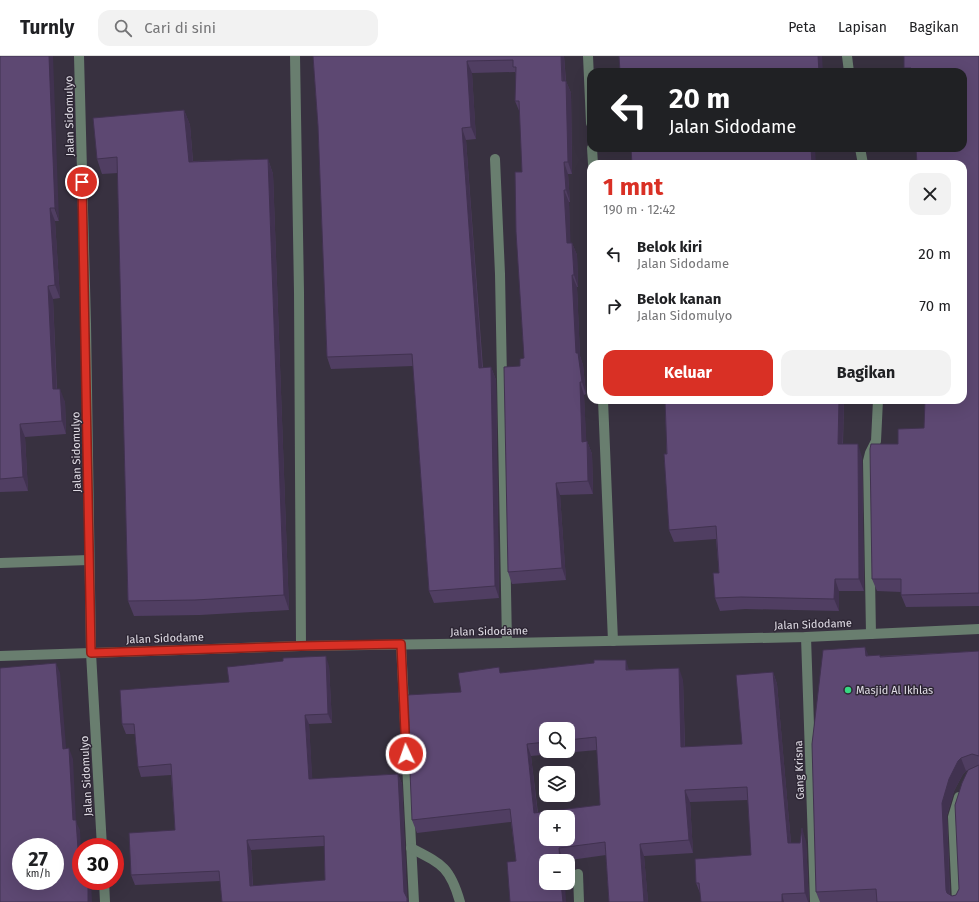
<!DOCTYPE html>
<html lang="id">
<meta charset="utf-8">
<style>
body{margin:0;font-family:"Fira Sans",sans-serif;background:#f2f2f2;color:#202124;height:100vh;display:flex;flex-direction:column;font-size:15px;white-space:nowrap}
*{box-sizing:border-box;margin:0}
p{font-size:13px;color:#757577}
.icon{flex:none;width:22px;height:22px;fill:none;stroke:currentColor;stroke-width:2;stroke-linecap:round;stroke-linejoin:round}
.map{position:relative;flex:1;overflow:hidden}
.panel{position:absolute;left:587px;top:104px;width:380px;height:244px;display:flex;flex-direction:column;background:#fff;border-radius:12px;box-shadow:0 4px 16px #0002}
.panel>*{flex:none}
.guide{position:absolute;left:587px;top:12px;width:380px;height:84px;border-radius:12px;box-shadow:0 4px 16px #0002;background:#202124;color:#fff;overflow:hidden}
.tools{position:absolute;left:539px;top:666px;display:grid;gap:8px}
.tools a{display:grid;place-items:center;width:36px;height:36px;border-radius:8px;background:#fff;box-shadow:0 4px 16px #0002;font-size:20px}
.speed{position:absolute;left:12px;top:782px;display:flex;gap:8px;font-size:20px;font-weight:700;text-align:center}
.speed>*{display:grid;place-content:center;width:52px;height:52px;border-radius:50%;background:#fff;box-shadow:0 4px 16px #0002;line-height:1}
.speed small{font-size:10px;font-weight:400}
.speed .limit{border:6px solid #d22;background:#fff;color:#111}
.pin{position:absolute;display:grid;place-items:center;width:34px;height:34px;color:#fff;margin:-17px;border:2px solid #fff;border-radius:50%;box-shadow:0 1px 4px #0007}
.me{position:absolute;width:44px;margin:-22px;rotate:357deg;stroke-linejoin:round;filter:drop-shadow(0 0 3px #0008)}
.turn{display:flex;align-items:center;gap:14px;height:84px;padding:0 16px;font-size:18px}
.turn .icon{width:52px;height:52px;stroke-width:2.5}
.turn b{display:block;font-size:28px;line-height:34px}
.round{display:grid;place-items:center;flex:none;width:42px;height:42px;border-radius:12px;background:#f2f2f2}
.overview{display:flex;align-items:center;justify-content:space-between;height:68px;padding:0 16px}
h1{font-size:24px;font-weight:700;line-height:30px;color:#d93025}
.button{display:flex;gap:8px;margin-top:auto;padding:8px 16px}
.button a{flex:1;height:46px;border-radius:12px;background:#d93025;color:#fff;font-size:16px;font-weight:700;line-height:46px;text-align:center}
.button a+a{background:#f2f2f2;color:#202124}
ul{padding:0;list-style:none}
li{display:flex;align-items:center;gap:12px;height:52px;padding:0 16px}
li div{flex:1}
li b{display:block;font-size:15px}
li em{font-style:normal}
header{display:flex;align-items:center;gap:24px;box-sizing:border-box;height:56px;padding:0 20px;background:#fff;border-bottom:1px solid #e0e0e0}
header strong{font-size:19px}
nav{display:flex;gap:22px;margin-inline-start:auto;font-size:14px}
.search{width:280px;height:36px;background:#f2f2f2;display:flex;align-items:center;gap:10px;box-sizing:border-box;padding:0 14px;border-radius:12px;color:#757577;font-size:15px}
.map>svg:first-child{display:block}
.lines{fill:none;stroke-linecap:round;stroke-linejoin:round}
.minor{stroke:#697e6f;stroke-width:10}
.wall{fill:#503e62;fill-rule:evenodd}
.shaded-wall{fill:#413250}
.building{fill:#5d4872;stroke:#413250;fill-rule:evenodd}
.route-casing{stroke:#8d1f18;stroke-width:10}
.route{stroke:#d93025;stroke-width:7}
.poi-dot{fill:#35d881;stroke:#2e2735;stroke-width:1.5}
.labels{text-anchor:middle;stroke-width:3;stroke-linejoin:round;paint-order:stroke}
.street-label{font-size:11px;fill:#e1dde6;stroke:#2e2735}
.poi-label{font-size:11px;fill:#e1dde6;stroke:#2e2735;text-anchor:start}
</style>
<header>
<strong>Turnly</strong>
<div class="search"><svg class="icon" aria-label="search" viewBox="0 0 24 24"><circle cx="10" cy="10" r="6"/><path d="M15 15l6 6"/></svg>Cari di sini</div>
<nav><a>Peta</a><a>Lapisan</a><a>Bagikan</a></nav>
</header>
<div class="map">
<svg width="979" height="846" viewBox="0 0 979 846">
<rect width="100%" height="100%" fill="#383140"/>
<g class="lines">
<!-- minor -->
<g class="minor">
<path d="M79 0 86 268 91 597 102 791"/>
<path d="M295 0 299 236 301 590"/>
<path d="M588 0 591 67"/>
<path d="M847 0 849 16"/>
<path d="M592 92 593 108"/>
<path d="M860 92 863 108"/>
<path d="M495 103 500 218 507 587"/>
<path d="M603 344 613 585"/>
<path d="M0 507 89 504"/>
<path d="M871 578 868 405 870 397 876 385 878 344"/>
<path d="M806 581 815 846"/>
<path d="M401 588 414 846"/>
<path d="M0 600 301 590 507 587 806 581 979 573"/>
<path d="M411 792C442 808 450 811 460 846"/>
<path d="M578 818 579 846"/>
<path d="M104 825 105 846"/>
<path d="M957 846 953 761 959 741"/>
</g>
</g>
<!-- wall -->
<g class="wall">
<path d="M0 0 59 165H55L60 242 53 243 57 333 65 346 66 378 25 381 28 435 0 436Z"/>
<path d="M313 0H564L566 25 571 37 572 118H568L570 146H569L570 187H572L577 199 578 231H577L580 300 583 309 586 338 584 339 586 386 587 385 592 398 593 438 560 439 566 524 512 528 508 516 520 310 524 302 522 116 520 57 515 45 516 18 515 16 472 17 476 83 466 84 483 312 491 311 496 324 499 542 434 547 429 535 413 310 331 313 327 301 318 70Z"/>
<path d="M979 0V550L906 551 901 539V536L877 535 872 523 898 388 924 372 963 344 917 96 915 92H963V16H906L904 12Z"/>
<path d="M184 54 190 69 193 105 268 103 273 118 289 554 200 559 134 560 128 545 118 117 102 118 97 103Z"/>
<path d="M665 344H844L843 388 862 401 864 535H839V555L745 553 720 555 715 542 719 517 716 483 674 486 669 474Z"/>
<path d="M979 595V846H820L816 836 869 600H880ZM968 714 959 833 956 839 952 840 950 839 947 759 954 735 963 718 966 715Z"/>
<path d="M594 607 683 624 685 691 742 688 773 616 777 628 791 787H800L806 785 809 846H701L700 837 696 827 751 799 748 744 690 746 693 797 644 800 648 846H609L606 799 563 805H516L511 766 417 777 412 764V715L461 636 501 617ZM546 673H568V695H546ZM597 694 600 749 538 757 531 700Z"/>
<path d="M329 610 332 667 309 668 312 723 398 718 402 728 407 842 409 846H222L220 825 135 829 131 819 175 774 171 719 141 721 138 711 135 678H126L122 668 229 626ZM324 790 325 824 253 830 251 794Z"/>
</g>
<!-- shaded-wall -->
<g class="shaded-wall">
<path d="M49 0H53L59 165 55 152Z"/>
<path d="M561 0H564L566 31V25L571 37 572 118 568 106Z"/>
<path d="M818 0H822L823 16H819Z"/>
<path d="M467 5 472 17 476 83 471 71Z"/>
<path d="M184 54 190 69 194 121 189 106Z"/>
<path d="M462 72 466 84 483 324 479 312Z"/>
<path d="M811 92H815L816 108H812Z"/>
<path d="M268 103 273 118 289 554 284 539Z"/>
<path d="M564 106 568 118 570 146 566 134Z"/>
<path d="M564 134 569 146 571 199 567 187Z"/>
<path d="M50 152 55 165 60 242 55 229Z"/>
<path d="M572 187 577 199 578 231 574 219Z"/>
<path d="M572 219 577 231 580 300 583 309 586 338 582 326 576 297Z"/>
<path d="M48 230 53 243 57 346 53 333Z"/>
<path d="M491 311 496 324 499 542 495 530Z"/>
<path d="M580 326 584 339 587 398 582 386Z"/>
<path d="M60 333 65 346 66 378 62 365Z"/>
<path d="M839 344H844L842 401 838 388Z"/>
<path d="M20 368 25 381 28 435 23 421Z"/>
<path d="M587 385 592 398 593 438 588 425Z"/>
<path d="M858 388 862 401 864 535 859 523Z"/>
<path d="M556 427 560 439 566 524 562 512Z"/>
<path d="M835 523 839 535V555L834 543Z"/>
<path d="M865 591 870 603 866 600Z"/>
<path d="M326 600 329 610 332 667 328 658Z"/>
<path d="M626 604 630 617 626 614Z"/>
<path d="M56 607 60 617 67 703 63 693Z"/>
<path d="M679 612 683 624 685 703 681 691Z"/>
<path d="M773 616 777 628 792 799 788 787Z"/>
<path d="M305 659 309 668 313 733 309 723Z"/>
<path d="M527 688 531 700 539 770 534 757Z"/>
<path d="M69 692 73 703 76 766 80 774 81 796V813L79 807 73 764Z"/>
<path d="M961 702 966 715 963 718 954 735 947 759 950 846 946 834 942 747 949 723 958 705Z"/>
<path d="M398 718 402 728 407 842 409 846H407L404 836Z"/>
<path d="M685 734 690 746 693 797 689 784Z"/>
<path d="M802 772 806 785 809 846H808L805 837Z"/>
<path d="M247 784 251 794 253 840 250 830Z"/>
<path d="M640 788 644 800 648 846H644Z"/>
<path d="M559 792 563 805H560Z"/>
<path d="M88 825H91L92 846H88Z"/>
<path d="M561 827H565L566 846H563Z"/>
<path d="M782 838 784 846H782Z"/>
</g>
<!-- building -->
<g class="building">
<path d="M0 0H49L55 152H50L55 229 48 230 53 333H60L62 365 20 368 23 421 0 423Z"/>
<path d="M313 0H561L562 25H566L568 106H564L566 134H564L567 187H572L574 219H572L576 297H578L582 326H580L582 386 587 385 588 425 556 427 562 512 508 516 504 311 520 310V303L524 302 516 176 515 116H522L519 45H515L516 11H513V4L467 5 471 71 462 72 479 312 491 311 495 530 429 535 412 298 327 301 318 70Z"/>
<path d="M619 0H818L819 16H620Z"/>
<path d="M904 0H979V537L901 539V523H872L870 393 871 388H898V373L924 372 925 344H963V108H917L916 92H963V16H911V12H904Z"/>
<path d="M184 54 189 106 268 103 284 539 195 544 128 545 117 101 97 103 93 62Z"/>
<path d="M631 92H811L812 108H632Z"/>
<path d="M665 344H839L838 388H858L859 523H835L834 543 741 541 715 542 713 517H719L716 470 669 474 664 398H667Z"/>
<path d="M865 591 866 600 880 599V601L979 595V700L972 698 961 702 958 705 949 723 942 747 946 834 947 837 952 840 956 839 959 833 955 749 962 727 968 714 979 709V846H877L876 833 816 836 812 688 823 594Z"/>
<path d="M326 600 328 658 305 659 309 723 398 718 404 836 407 842V846H222L219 815 131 819 129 777 175 774 171 708 138 711 134 668H122L120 634 229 626 227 611 283 605V602ZM324 780 325 824 250 830 247 784Z"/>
<path d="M594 604H626V614L679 612 681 691 742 688 736 619 773 616 788 787H800L802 772 805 837 782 838V846H701L699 827H696L695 803 751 799 747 731 685 734 689 784 640 788 644 846H609L605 786 559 792 560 805H546V827H561L563 846H510L507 806 516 805 510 753 412 764 410 715H412L407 639 461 636 458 617 499 611 500 617 594 607ZM546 673H568V684L596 681 600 749 534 757 527 688 546 686ZM546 761H568V783H546Z"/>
<path d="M56 607 63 693 69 692 73 764H76L79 807H81V825H88V846H0V612ZM21 791H55V825H21Z"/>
</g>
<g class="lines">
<defs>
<path id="route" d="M82 126 91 597 301 590 401 588 406 698"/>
</defs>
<!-- route casing -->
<use href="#route" class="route-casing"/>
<!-- route -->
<use href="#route" class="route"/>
</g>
<!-- markers -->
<circle class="poi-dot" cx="848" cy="634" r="4"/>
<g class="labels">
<!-- street labels -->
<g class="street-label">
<text transform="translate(69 60) rotate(-91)" y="4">Jalan Sidomulyo</text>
<text transform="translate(76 396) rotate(-91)" y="4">Jalan Sidomulyo</text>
<text transform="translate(813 568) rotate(-2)" y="4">Jalan Sidodame</text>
<text transform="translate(489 575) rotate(-1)" y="4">Jalan Sidodame</text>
<text transform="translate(165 582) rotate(-2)" y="4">Jalan Sidodame</text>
<text transform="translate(799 714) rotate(-92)" y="4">Gang Krisna</text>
<text transform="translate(86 720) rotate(-93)" y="4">Jalan Sidomulyo</text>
</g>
<!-- poi labels -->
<g class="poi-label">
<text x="856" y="638">Masjid Al Ikhlas</text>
</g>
</g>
</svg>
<div class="tools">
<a><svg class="icon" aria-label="search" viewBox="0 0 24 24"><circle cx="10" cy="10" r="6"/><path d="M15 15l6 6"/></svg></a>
<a><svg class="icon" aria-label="layers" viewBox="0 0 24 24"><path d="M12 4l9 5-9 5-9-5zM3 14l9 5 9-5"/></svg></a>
<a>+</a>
<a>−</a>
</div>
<div class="speed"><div>27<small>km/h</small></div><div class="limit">30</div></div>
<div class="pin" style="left:82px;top:126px;background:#d93025"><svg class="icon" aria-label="arrive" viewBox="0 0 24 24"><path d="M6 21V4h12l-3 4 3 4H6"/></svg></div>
<svg class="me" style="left:406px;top:698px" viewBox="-20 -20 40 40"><circle r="17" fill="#d93025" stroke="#fff" stroke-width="3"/><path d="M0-11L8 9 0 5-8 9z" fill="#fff"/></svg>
<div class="guide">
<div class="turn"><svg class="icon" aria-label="left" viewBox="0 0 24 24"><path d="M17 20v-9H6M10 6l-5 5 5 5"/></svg><div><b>20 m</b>Jalan Sidodame</div></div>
</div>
<section class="panel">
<div class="overview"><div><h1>1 mnt</h1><p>190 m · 12:42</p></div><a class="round"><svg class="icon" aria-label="close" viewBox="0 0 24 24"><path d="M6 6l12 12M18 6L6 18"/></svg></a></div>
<ul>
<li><svg class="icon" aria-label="left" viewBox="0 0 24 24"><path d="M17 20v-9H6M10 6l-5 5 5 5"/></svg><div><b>Belok kiri</b><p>Jalan Sidodame</p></div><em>20 m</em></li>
<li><svg class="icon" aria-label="right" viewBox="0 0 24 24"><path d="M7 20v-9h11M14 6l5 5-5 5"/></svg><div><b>Belok kanan</b><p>Jalan Sidomulyo</p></div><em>70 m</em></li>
</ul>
<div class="button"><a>Keluar</a><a>Bagikan</a></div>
</section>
</div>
